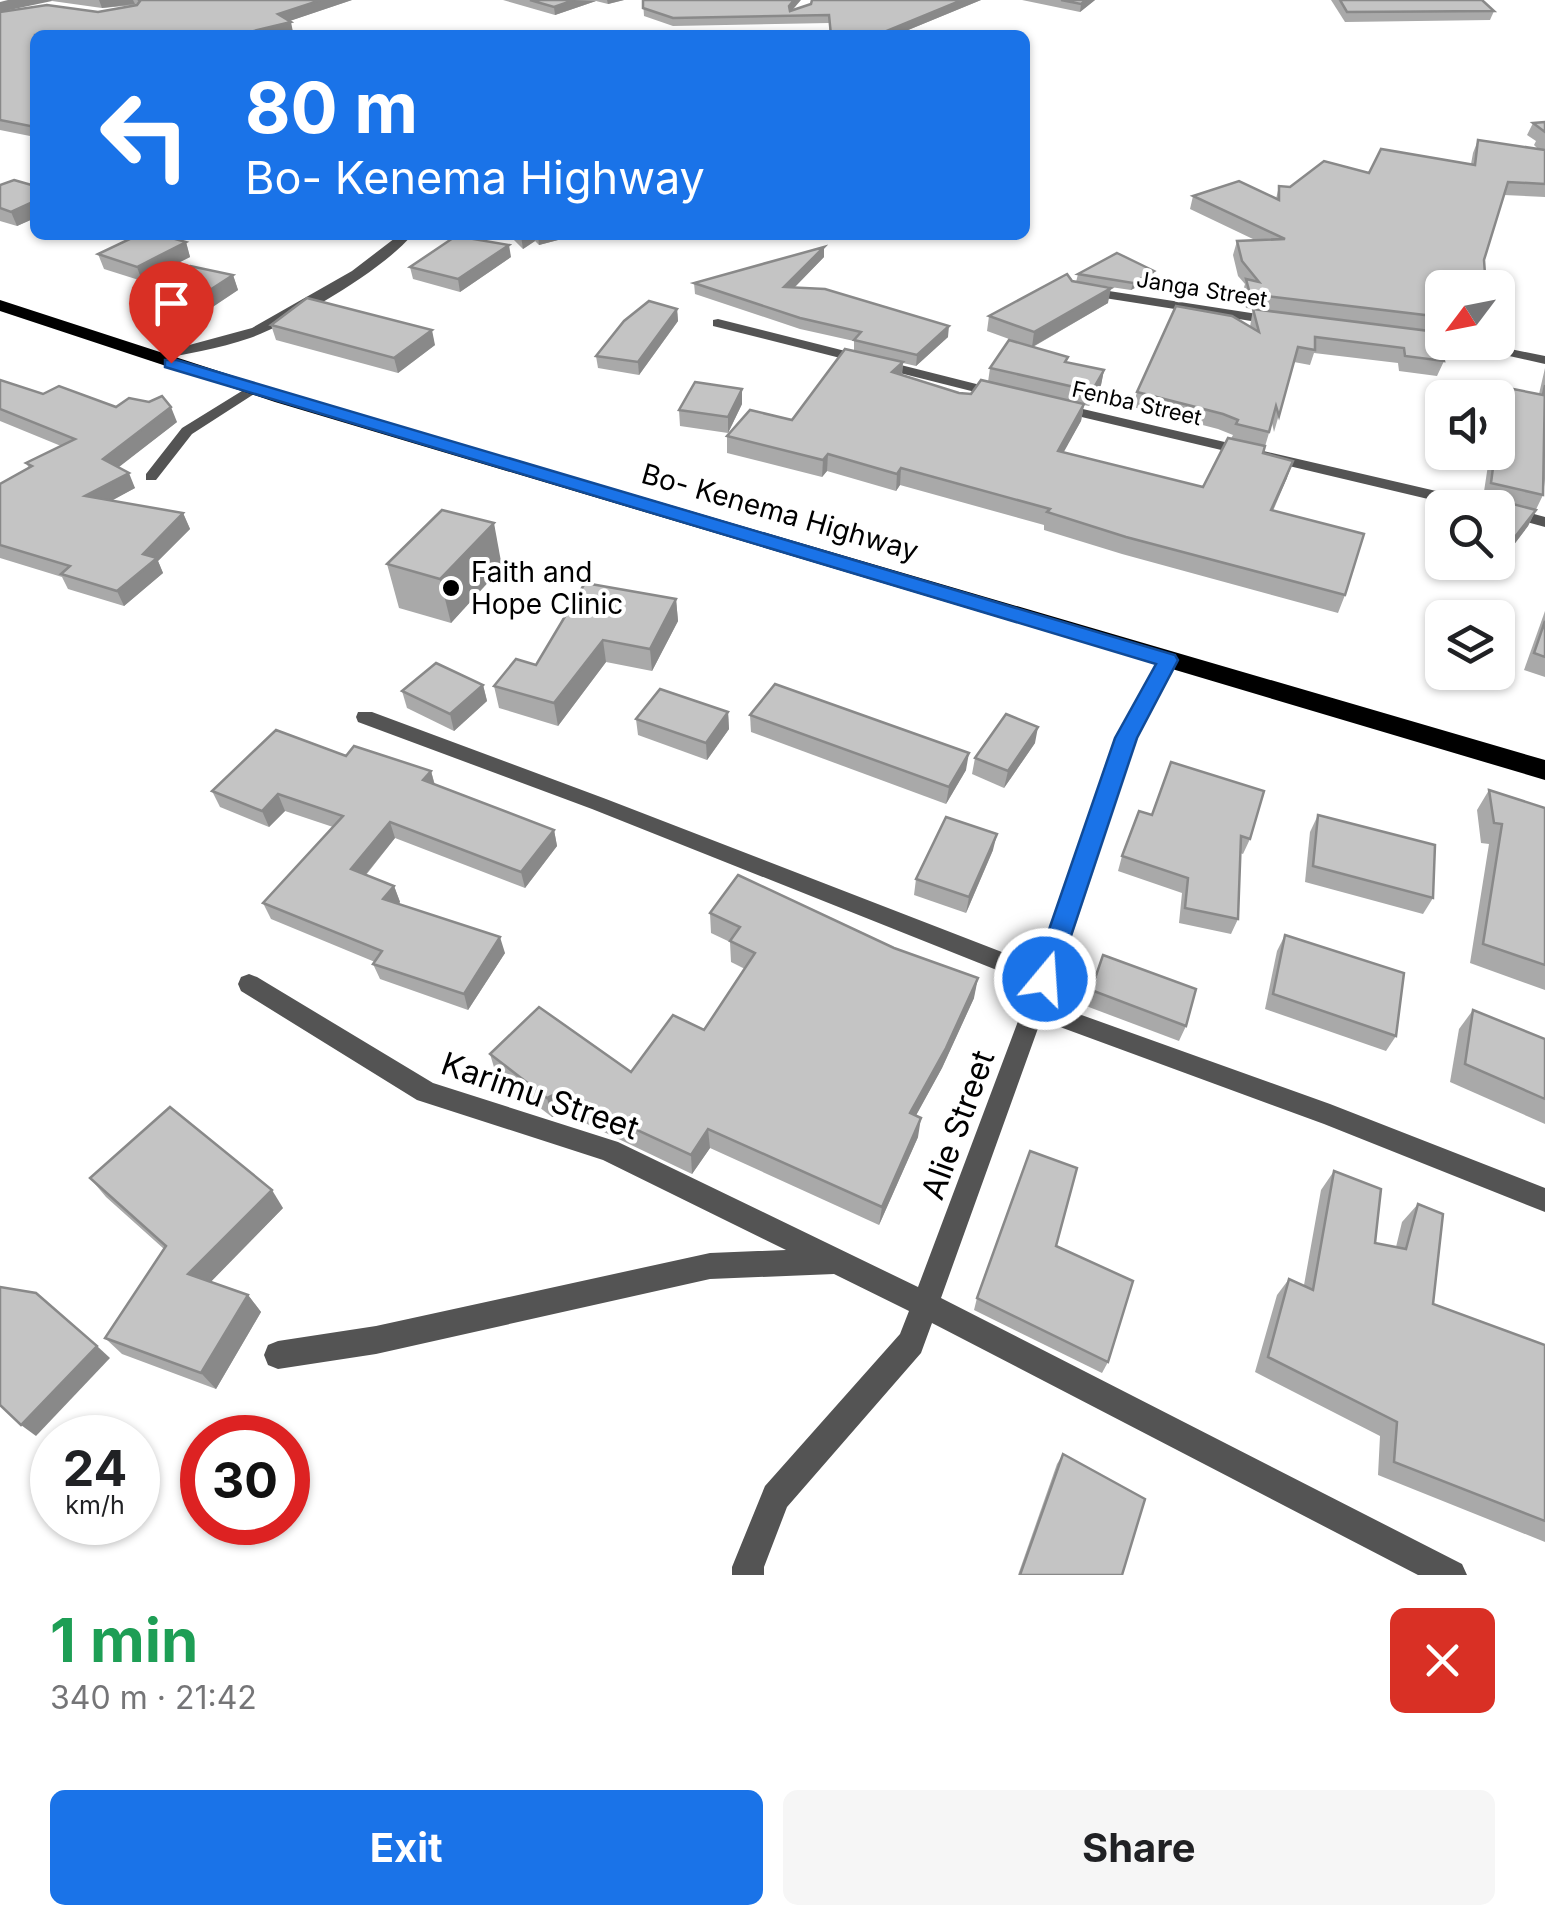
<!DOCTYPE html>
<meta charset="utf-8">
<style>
body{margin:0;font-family:Inter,sans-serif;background:#f6f6f6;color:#202124;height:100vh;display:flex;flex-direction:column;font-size:38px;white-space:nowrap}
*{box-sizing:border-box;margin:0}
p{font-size:32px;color:#757577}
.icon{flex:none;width:55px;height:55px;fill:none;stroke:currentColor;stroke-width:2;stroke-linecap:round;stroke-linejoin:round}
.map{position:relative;height:1575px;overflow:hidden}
.side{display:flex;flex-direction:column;background:#fff;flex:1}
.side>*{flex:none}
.banner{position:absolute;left:30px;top:30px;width:1000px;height:210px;border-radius:15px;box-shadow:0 2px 8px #0004;background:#1a73e8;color:#fff;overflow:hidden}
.needle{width:65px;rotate:238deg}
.controls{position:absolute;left:1425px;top:270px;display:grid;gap:20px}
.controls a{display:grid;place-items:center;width:90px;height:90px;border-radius:15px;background:#fff;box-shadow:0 2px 8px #0004;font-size:50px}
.speed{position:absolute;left:30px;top:1415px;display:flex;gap:20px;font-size:50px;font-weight:700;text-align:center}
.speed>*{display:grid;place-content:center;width:130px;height:130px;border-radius:50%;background:#fff;box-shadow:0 2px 8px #0004;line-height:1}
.speed small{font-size:25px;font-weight:400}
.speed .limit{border:15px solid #d22;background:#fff;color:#111}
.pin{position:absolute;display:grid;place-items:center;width:85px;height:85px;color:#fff;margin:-102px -42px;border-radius:50% 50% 50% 0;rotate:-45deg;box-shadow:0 0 10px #0007}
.pin .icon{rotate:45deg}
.me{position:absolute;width:110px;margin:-55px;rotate:18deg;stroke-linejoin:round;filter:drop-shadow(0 0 8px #0008)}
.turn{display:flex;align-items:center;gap:35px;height:210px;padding:0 50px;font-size:45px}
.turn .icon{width:130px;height:130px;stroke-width:2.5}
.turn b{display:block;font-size:70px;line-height:85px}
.round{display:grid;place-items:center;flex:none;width:105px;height:105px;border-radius:15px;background:#f6f6f6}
.headline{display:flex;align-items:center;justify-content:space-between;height:170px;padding:0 50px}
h1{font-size:60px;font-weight:700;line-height:75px;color:#1e9e55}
.cta{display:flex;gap:20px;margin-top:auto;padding:20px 50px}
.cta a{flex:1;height:115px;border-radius:15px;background:#1a73e8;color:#fff;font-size:40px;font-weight:700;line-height:115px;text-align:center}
.cta a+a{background:#f6f6f6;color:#202124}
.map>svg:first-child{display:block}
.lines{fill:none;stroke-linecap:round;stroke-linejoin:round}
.minor{fill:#545454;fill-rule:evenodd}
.trunk{fill:#000;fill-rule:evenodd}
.wall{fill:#a9a9a9}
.shaded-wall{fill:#898989}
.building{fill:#c4c4c4;stroke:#898989;stroke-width:2.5}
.route{fill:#1a73e8;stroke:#114b97;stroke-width:2.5}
.poi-dot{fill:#000;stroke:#fff;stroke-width:4}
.labels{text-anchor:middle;stroke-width:8;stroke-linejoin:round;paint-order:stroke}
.far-street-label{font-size:22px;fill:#000;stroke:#fff}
.street-label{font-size:28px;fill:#000;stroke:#fff}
.poi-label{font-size:28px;fill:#000;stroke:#fff;text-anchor:start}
.near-street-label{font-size:32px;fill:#000;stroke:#fff}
</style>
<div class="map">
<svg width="1545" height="1575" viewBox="0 0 1545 1575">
<rect width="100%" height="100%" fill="#fff"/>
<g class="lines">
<!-- minor -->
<g class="minor">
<path d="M399 235H412C382 271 294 322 250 338 219 349 184 354 152 361L145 357 252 328 352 271Z"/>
<path d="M1083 287 1277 317 1284 321 1277 325 1079 294V288Z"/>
<path d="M718 319 1004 391 1006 394 999 398 713 326V320Z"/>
<path d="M1447 342H1476L1545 356V364Z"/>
<path d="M250 386 262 389 192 434 156 480H146V474L182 428Z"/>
<path d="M1057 403 1488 503 1496 508H1466L1052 410V404Z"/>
<path d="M1508 507 1545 517V527L1502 515 1500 512Z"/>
<path d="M1168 654 1177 660 1136 738 1048 1003 1330 1104 1545 1188V1212L1324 1124 1041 1020 941 1298 1462 1564 1467 1575H1418L932 1323 921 1353 787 1507 764 1567V1575H732V1567L765 1486 900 1334 909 1311 834 1274 710 1279 376 1354 278 1369 268 1365 264 1355 268 1345 278 1341 376 1326 710 1253 786 1250 603 1160 417 1100 241 991 238 984 241 977 249 974 257 977 433 1083 618 1142 918 1287 1032 984 592 809 358 722 356 717 358 712H372L606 799 1038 966 1116 738 1159 660Z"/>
</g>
<!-- trunk -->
<path class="trunk" d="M0 300 289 394 1545 760V780L275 402 0 311Z"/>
</g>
<!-- wall -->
<g class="wall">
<path d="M0 0H352L289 21 293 32 35 35V137L0 130V12H98L136 5 102 8 52 1Z"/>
<path d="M503 0H624L608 4 596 1 555 15Z"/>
<path d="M643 0 792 11 811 4 812 0H981L896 35H830L829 23 673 26 644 16Z"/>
<path d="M1022 0H1095L1080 12Z"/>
<path d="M1331 0H1482L1494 11 1490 20 1345 22Z"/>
<path d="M1545 122V197L1504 195 1442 288V333L1438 332 1444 361 1437 376 1399 371 1398 363 1314 353 1310 365 1294 362 1274 432 1272 423 1263 453 1287 478 1273 511 1345 595 1338 613 1122 554 1044 530V525L900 485 896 491 827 471 822 477 727 453V436L792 420 854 351V341L800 329 695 294 694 283 824 247V257L794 288 948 337 916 366 903 363 902 375 959 393 971 394 988 382 990 368 1020 343 987 331 989 316 1072 281 1108 303 1033 347 1067 363 1104 370 1101 385 1089 406 1084 405 1081 421 1063 452 1203 487 1233 435 1218 429 1133 407 1137 392 1250 327 1253 309 1345 320 1246 308 1242 294 1245 284 1238 276 1233 255 1237 241 1255 240 1190 209 1193 196 1276 199 1279 186 1290 187 1369 173 1471 164 1473 153 1478 140 1538 149 1534 145 1536 141 1527 135 1533 123Z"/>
<path d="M0 185 35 186V218L17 226 0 221Z"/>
<path d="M509 235H577L539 245 535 241 523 249Z"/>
<path d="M186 242 190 257 142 281 104 269 98 254Z"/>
<path d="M511 257 460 292 413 279 410 267Z"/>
<path d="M1078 274 1153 278 1131 290 1076 282Z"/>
<path d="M233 275 238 290 202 314 158 305 153 290Z"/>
<path d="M677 309 678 321 639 375 598 368 596 356Z"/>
<path d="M271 325 435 345 398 373 276 340Z"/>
<path d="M1545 368V479L1543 495 1528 526 1503 559 1498 557V508H1484L1488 499 1483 498 1490 452H1498V399L1503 387 1539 394Z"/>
<path d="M0 380 43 394 116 407 177 422 118 467 135 488 112 500 183 513 190 529 158 561 163 573 124 606 68 589 62 577 0 558V484L29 468 26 463 61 446 0 421Z"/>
<path d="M742 389V404L728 433 680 426 679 410Z"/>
<path d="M387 564 502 567 451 623 399 608Z"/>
<path d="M676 599 678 621 652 671 606 662 558 726 499 708 494 686Z"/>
<path d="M1545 611V677L1524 670Z"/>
<path d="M483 685 487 701 454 731 407 708 402 691Z"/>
<path d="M728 712 729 729 707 760 638 735 636 719Z"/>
<path d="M750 715 966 770 946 804 751 732Z"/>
<path d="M1035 743 1004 788 972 774 975 758Z"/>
<path d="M346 756 431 771 435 785 554 830 557 846 525 888 395 838 366 875 394 886 400 902 398 904 505 953 468 1010 380 979 373 964 375 962 271 919 263 903 333 827 285 811 269 827 220 807 212 791Z"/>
<path d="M1489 790 1545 808V990L1470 963 1489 844 1481 843 1477 810Z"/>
<path d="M1152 815 1250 839 1243 854 1240 853 1238 919 1231 934 1179 923 1182 893 1118 871 1122 856Z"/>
<path d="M1318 815 1433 898 1423 914 1305 882 1310 832Z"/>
<path d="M993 850 966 913 914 895 916 879Z"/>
<path d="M710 913 974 998 942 1068 916 1115 918 1137 879 1225 710 1148 692 1174 562 1112 552 1117 496 1074 490 1054 631 1072 704 1030 745 969 731 962 730 942 711 933Z"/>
<path d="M1285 935 1396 1036 1386 1051 1265 1009 1277 951Z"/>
<path d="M1103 955 1186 1026 1179 1041 1086 1006Z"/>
<path d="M1473 1010 1545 1039V1124L1450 1082 1459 1029Z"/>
<path d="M1334 1171 1375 1243 1396 1247 1402 1222 1418 1204 1433 1304 1545 1345V1542L1378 1475 1380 1436 1255 1372 1277 1295 1289 1279 1304 1285 1321 1190Z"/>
<path d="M90 1178 283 1208 210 1282 248 1295 261 1312 216 1389 122 1354 105 1338 164 1249 106 1197Z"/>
<path d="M1056 1246 1108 1362 1102 1373 974 1310 977 1298Z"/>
<path d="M1063 1454 1122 1575H1018L1057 1464Z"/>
</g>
<!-- shaded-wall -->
<g class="shaded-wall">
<path d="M8 0H51L52 1 0 12V2Z"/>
<path d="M99 0H133L135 4 102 8Z"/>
<path d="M321 0H352L281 24 278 14Z"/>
<path d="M574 0 596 1 555 15 554 7Z"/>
<path d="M607 0H624L608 4Z"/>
<path d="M794 0H801L789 14V6Z"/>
<path d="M962 0H981L896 35H876Z"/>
<path d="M1086 0H1095L1080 12 1081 4Z"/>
<path d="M291 22 293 32 280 35H237Z"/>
<path d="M35 201V218L17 226 11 212Z"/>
<path d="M523 235H534L535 241 523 249 521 236Z"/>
<path d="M538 235H577L539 245Z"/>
<path d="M186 242 190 257 142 281 137 267Z"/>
<path d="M509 245 511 257 460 292 458 279Z"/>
<path d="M824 247V257L784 298V287Z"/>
<path d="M1154 271 1153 278 1131 290 1133 283Z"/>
<path d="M233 275 238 290 202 314 196 299Z"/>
<path d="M1111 288 1108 303 1032 347 1034 332Z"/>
<path d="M677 309 678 321 639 375 638 362Z"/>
<path d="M949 326 948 337 916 366 917 355Z"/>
<path d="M432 330 435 345 398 373 394 358Z"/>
<path d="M903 362 901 379 892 372Z"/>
<path d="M1104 370 1101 385 1089 406 1092 391Z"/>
<path d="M742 389V404L728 433V417Z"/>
<path d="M1084 404 1081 421 1055 468 1058 451Z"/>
<path d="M171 407 177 422 110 474 103 459Z"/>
<path d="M828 454 827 471 822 477 823 460Z"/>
<path d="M1293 461 1287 478 1265 527 1271 510Z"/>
<path d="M901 468 900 485 896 491 897 474Z"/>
<path d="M129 473 135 488 93 511 85 496Z"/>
<path d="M1536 510 1528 526 1503 559 1511 542Z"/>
<path d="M183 513 190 529 158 561 163 573 124 606 117 591 143 554Z"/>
<path d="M494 523 502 567 451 623 440 579Z"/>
<path d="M676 599 678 621 652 671 650 649Z"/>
<path d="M603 640 606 662 558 726 554 703Z"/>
<path d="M483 685 487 701 454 731 450 714Z"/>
<path d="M728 712 729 729 707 760 706 743Z"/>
<path d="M1038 727 1035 743 1004 788 1008 771Z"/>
<path d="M969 753 966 770 946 804 949 787Z"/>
<path d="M431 771 435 787 423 780Z"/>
<path d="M278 794 285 811 269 827 262 811Z"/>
<path d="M390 822 395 838 357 885 351 869Z"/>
<path d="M554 830 557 846 525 888 521 872Z"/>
<path d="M997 834 993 850 966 913 969 897Z"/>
<path d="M394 886 400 902 389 915 383 899Z"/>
<path d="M500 937 505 953 468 1010 464 994Z"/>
<path d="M978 978 974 998 942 1068 907 1132 910 1113Z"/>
<path d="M557 1093 562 1112 552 1117 547 1098Z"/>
<path d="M921 1118 918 1137 879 1225 882 1207Z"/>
<path d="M708 1129 710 1148 692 1174 691 1155Z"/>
<path d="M272 1190 283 1208 202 1291 188 1274Z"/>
<path d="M248 1295 261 1312 216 1389 201 1373Z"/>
<path d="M97 1346 110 1358 36 1436 21 1425Z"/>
</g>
<!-- building -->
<g class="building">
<path d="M139 0H321L278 14 291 22 237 35H35V127L0 120V12L47 5 98 12 137 5 140 1Z"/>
<path d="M530 0H574L554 7Z"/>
<path d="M643 0H794L789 6 790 11 811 4 812 0H962L877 35H831L829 15 673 18 643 8Z"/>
<path d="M1061 0H1086L1081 4Z"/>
<path d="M1340 0H1482L1494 11 1347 12Z"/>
<path d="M1545 122V132L1533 123Z"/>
<path d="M1478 140 1545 150V184L1508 182 1484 260 1486 288H1442V317L1250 294 1246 279 1259 282 1242 261 1237 241 1285 239 1193 196 1239 181 1279 200V186L1290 187 1324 161 1369 173 1381 149 1475 165Z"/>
<path d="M14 180 35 186V201L11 212 0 208V185Z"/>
<path d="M138 235H161L186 242 137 267 98 254Z"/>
<path d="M456 236 509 245 458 279 410 267Z"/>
<path d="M824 247 784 287 825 289 949 326 917 355 854 340 861 332 800 318 694 283Z"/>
<path d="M1117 253 1154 271 1133 283 1078 274Z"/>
<path d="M190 266 233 275 196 299 153 290Z"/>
<path d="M1067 274 1072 281 1111 288 1034 332 989 316Z"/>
<path d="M307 298 432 330 394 358 271 325Z"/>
<path d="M649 301 677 309 638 362 596 356 624 321Z"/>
<path d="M1176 306 1232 316 1259 332 1253 309 1437 332 1444 361 1405 356 1404 348 1315 337V350L1298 347 1279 416 1276 406 1269 432 1236 424 1238 420 1223 414 1137 392Z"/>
<path d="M1009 340 1068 357 1065 362 1104 370 1092 391 990 368Z"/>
<path d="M845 349 903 362 892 372 959 393 971 394 981 380 1084 404 1058 451 1203 487 1228 438 1265 446 1263 453 1293 461 1271 510 1364 534 1345 595 1126 537 1047 512 1050 509 901 468 897 474 828 454 823 460 727 436 750 410 792 420Z"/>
<path d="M0 380 43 394 59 386 116 407 129 398 149 402 162 396 171 407 103 459 129 473 85 496 183 513 143 554 157 558 117 591 61 574 70 566 0 545V484L32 466 26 463 75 439 0 409Z"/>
<path d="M695 382 742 389 728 417 679 410Z"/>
<path d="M1545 385 1543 495 1491 483 1495 452H1498V432L1503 387 1543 395Z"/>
<path d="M1490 496H1502L1505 502 1536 510 1511 542 1498 539V508H1488Z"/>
<path d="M442 510 494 523 440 579 387 564Z"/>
<path d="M585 583 676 599 650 649 603 640 554 703 494 686 516 659 536 665Z"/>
<path d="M1545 621V657L1534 653Z"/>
<path d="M436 663 483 685 450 714 402 691Z"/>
<path d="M775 684 969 753 949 787 750 715Z"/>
<path d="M660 689 728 712 706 743 636 719Z"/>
<path d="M1006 714 1038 727 1008 771 975 758Z"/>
<path d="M276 730 346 756 354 746 431 771 423 780 554 830 521 872 390 822 351 869 394 886 383 899 500 937 464 994 373 964 382 951 263 903 343 816 278 794 262 811 212 791Z"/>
<path d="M1171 762 1264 791 1250 839 1241 836 1238 919 1185 908 1188 878 1122 856 1139 811 1152 815Z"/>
<path d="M1489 790 1545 808V965L1483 944 1502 824 1494 823Z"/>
<path d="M1318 815 1435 845 1433 898 1313 866Z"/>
<path d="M946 817 997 834 969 897 916 879Z"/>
<path d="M738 875 894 948 978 978 946 1048 910 1113 921 1118 882 1207 708 1129 691 1155 557 1093 547 1098 490 1054 539 1007 631 1072 673 1015 704 1030 755 953 730 941 740 927 710 913Z"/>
<path d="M1285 935 1404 973 1396 1036 1273 994Z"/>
<path d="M1103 955 1196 989 1186 1026 1091 990Z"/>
<path d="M1473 1010 1545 1039V1099L1465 1064Z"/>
<path d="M170 1107 272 1190 188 1274 248 1295 201 1373 105 1338 166 1246 90 1178Z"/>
<path d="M1030 1151 1077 1168 1056 1246 1133 1281 1108 1362 977 1298Z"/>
<path d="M1334 1171 1381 1189 1375 1243 1406 1249 1418 1204 1443 1214 1433 1304 1545 1345V1521L1394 1462 1397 1422 1268 1357 1289 1279 1313 1290Z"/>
<path d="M0 1287 36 1293 97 1346 21 1425 0 1405Z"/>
<path d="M1063 1454 1145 1499 1122 1575H1020Z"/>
</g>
<!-- route -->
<path class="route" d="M165 360H177L1175 655 1178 660 1137 738 1054 987 1045 990 1036 987 1032 979 1115 738 1156 664 165 367Z"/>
<!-- markers -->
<circle class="poi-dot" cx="451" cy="588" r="10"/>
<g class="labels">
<!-- far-street labels -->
<g class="far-street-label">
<text transform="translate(1202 289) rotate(9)" y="8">Janga Street</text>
<text transform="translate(1137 403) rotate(13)" y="8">Fenba Street</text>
</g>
<!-- street labels -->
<g class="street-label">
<text transform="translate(780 512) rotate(16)" y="10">Bo- Kenema Highway</text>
</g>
<!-- poi labels -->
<g class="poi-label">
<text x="471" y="582">Faith and<tspan x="471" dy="32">Hope Clinic</tspan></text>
</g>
<!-- near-street labels -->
<g class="near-street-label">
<text transform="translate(540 1096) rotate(19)" y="11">Karimu Street</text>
<text transform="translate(958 1125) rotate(-70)" y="11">Alie Street</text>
</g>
</g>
</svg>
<div class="controls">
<a><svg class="needle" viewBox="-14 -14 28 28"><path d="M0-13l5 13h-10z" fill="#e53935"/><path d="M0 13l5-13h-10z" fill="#757577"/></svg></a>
<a><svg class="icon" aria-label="sound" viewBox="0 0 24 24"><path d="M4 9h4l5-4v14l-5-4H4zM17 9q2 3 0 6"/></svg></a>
<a><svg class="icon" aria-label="search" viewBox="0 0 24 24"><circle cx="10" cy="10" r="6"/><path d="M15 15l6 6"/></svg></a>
<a><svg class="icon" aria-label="layers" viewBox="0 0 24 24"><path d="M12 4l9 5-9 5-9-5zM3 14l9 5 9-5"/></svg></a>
</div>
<div class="speed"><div>24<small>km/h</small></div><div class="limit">30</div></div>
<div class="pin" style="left:171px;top:363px;background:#d93025"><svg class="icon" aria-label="arrive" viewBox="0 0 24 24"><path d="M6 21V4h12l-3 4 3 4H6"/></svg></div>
<svg class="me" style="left:1045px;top:979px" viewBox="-20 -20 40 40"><circle r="17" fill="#1a73e8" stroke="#fff" stroke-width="3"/><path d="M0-11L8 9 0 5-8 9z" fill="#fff"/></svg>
<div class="banner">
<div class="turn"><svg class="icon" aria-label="left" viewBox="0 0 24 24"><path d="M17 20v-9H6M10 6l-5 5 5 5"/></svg><div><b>80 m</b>Bo- Kenema Highway</div></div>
</div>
</div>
<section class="side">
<div class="headline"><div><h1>1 min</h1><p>340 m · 21:42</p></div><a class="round" style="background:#d93025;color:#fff"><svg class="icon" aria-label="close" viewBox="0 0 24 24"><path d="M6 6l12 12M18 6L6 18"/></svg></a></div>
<div class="cta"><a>Exit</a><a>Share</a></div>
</section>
